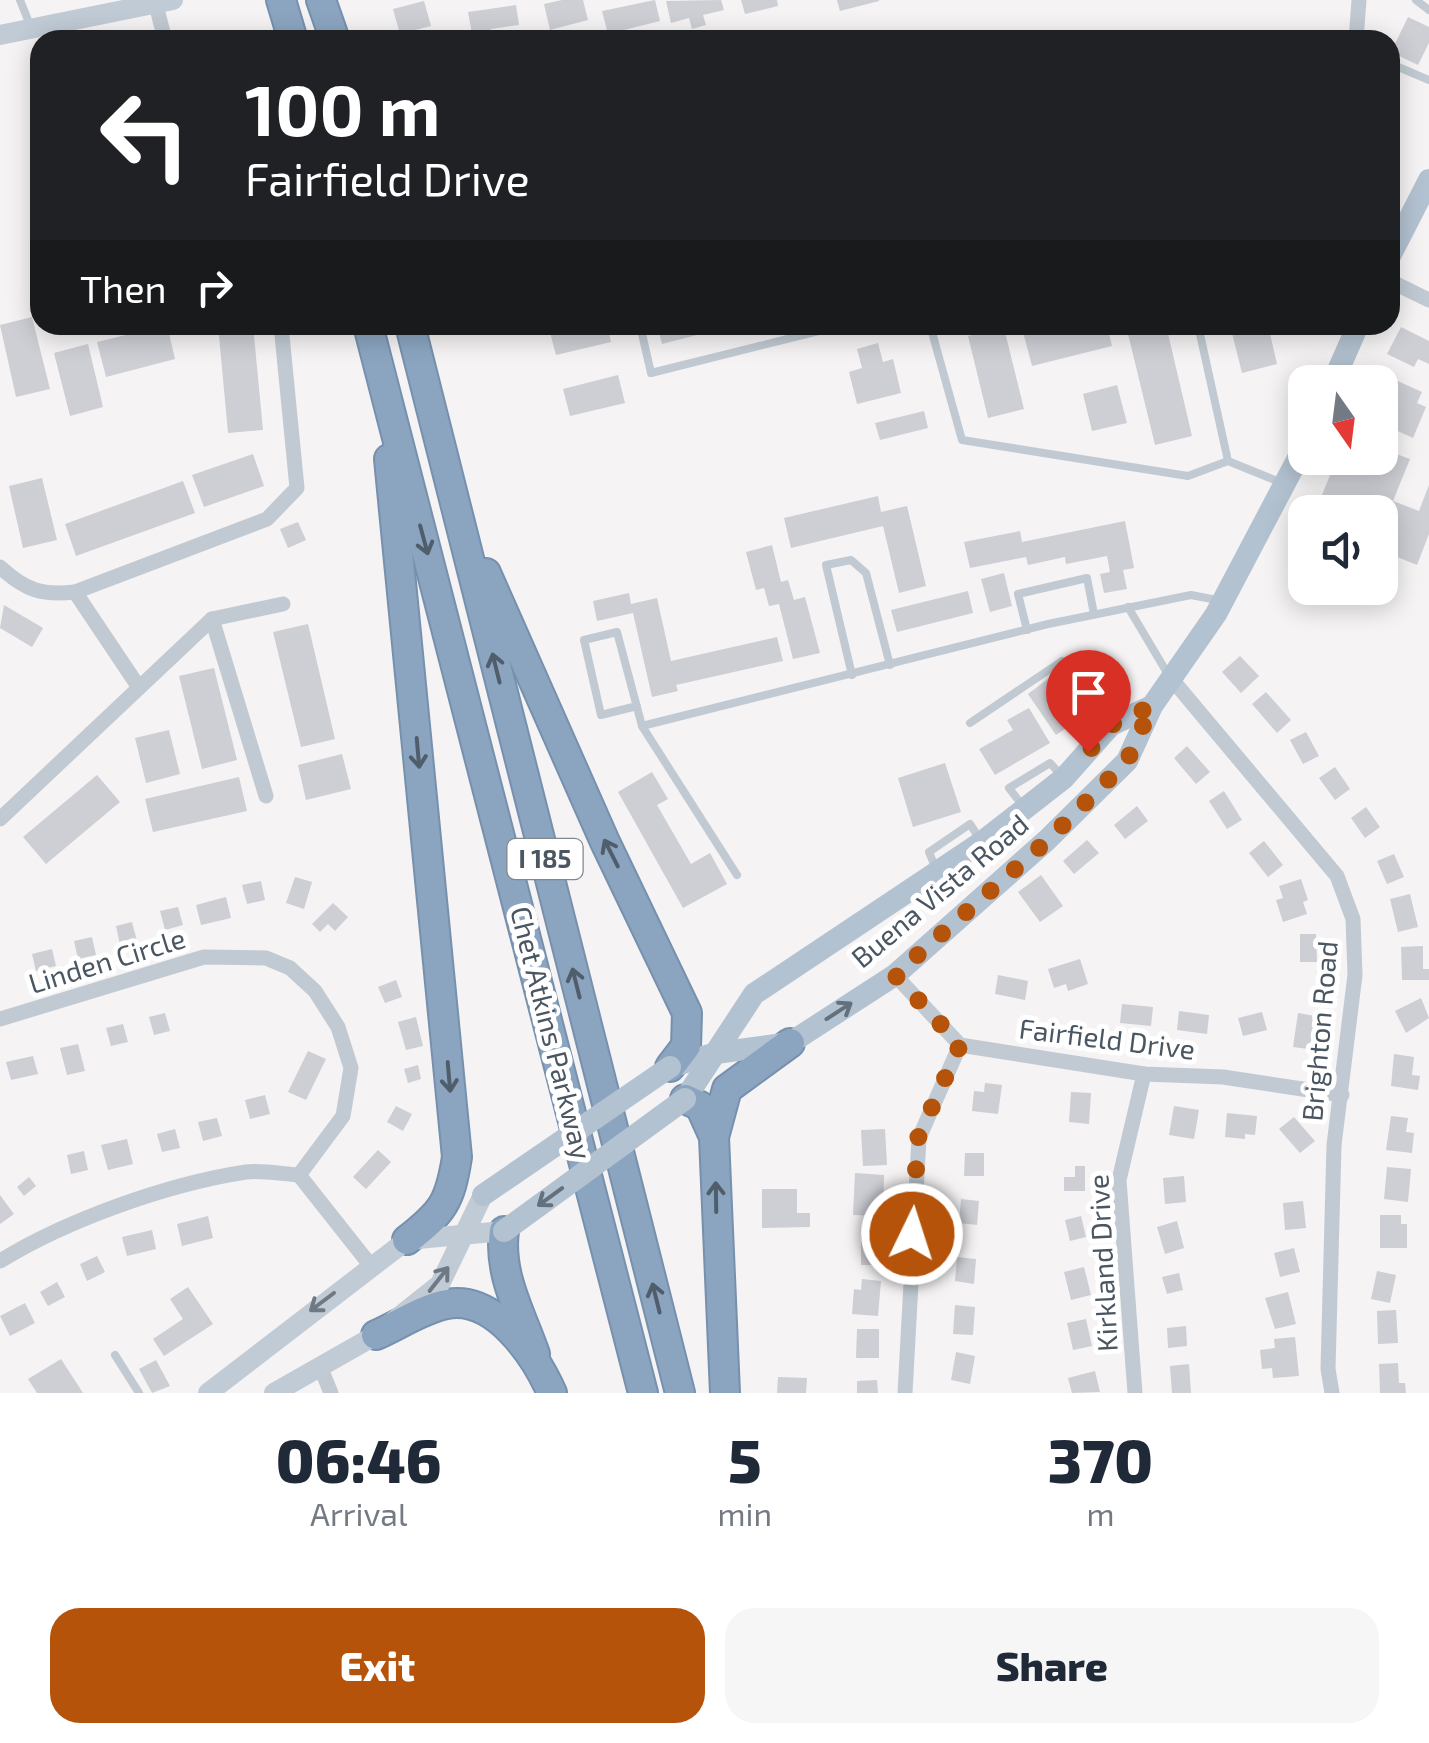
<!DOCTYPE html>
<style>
body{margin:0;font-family:"Exo 2",sans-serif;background:#f6f6f7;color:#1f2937;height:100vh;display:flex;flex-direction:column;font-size:38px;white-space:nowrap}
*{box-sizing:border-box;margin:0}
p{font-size:32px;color:#747a83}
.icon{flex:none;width:55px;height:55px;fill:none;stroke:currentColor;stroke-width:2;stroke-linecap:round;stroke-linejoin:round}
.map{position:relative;height:1393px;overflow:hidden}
.sheet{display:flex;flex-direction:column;background:#fff;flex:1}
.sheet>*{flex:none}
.guide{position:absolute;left:30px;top:30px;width:1370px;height:305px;border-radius:30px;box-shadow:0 5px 25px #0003;background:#202124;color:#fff;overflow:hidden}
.needle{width:65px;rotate:166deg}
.fabs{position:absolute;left:1288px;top:365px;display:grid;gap:20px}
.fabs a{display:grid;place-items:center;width:110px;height:110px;border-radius:20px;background:#fff;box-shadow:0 5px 25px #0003;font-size:50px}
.pin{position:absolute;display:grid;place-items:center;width:85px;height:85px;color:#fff;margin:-102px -42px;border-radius:50% 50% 50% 0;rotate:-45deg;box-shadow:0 0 10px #0007}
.pin .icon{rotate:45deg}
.me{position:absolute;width:110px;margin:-55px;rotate:4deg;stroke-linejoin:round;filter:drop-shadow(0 0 8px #0008)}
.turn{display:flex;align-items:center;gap:35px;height:210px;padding:0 50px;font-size:45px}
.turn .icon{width:130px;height:130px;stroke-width:2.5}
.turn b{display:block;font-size:70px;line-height:85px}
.then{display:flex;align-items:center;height:95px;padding:0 50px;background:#0003;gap:20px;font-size:38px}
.eta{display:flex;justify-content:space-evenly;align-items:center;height:170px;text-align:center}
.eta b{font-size:60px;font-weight:800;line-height:70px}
.cta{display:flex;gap:20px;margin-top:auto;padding:20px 50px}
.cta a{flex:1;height:115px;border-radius:30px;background:#b45309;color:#fff;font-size:40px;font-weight:800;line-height:115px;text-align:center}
.cta a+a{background:#f6f6f7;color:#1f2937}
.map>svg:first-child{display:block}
.building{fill:#cdcfd5}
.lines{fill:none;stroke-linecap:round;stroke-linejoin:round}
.highway-casing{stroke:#7690ad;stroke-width:32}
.lane{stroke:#c1cad2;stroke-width:8}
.street{stroke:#c1cad2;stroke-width:15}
.secondary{stroke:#c1cbd6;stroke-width:20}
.primary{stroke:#b3c2d1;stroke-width:22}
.highway{stroke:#8ba5c1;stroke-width:28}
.primary-bridge{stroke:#b3c2d1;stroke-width:22}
.oneway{stroke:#505e6b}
.oneway2{stroke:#64717d}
.oneway3{stroke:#6e7984}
.route{stroke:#b45309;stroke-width:18;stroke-dasharray:0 32.4}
.labels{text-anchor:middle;stroke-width:10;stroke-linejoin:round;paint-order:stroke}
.shield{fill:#fff;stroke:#808990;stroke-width:2.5}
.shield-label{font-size:25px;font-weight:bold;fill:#4a5661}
.street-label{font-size:28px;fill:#4a5661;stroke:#fff}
</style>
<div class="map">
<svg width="1429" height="1393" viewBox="0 0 1429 1393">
<rect width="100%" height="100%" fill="#f5f3f3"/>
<!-- building -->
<g class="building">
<path d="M562 0H583L588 20 550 30 544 4Z"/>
<path d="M655 0 660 21 608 34 602 11Z"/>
<path d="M721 0 724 10 703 15 706 25 692 29 689 18 671 23 666 1Z"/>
<path d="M741 0H777L778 6 745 14Z"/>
<path d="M837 0H879V1L840 11Z"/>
<path d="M424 1 431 26 400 34 393 9Z"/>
<path d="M516 5 519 25 491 29 492 36 473 39 468 12Z"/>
<path d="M1408 17 1429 27V43L1418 65 1391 52Z"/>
<path d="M32 317 50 389 16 397 0 325Z"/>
<path d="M167 325 175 359 106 377 97 342Z"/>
<path d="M218 325H253L263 430 228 433Z"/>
<path d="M548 325H607L611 342 556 355Z"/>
<path d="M657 325H732V326L662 344Z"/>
<path d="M1036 325H1107L1112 346 1032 366 1022 328Z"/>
<path d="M1166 325 1192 436 1155 445 1128 334Z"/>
<path d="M1230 325H1268L1277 364 1242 373Z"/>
<path d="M1401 327 1429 341V364L1418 359 1414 367 1387 354Z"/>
<path d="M1004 328 1024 409 988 418 968 336Z"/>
<path d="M878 343 883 362 893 359 901 393 857 404 849 372 862 368 857 349Z"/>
<path d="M88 344 103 407 70 416 54 353Z"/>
<path d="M1380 373 1422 392 1417 403 1426 407 1413 438 1380 423V382H1376Z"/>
<path d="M618 375 625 403 570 416 563 389Z"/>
<path d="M1117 385 1127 423 1092 431 1083 394Z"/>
<path d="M924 411 928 428 880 440 875 423Z"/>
<path d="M1380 448 1410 459 1393 501 1419 511 1429 485V534L1417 565 1380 550V512H1315L1337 458H1380Z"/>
<path d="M253 454 264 486 204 507 192 475Z"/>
<path d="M42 478 57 540 23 548 9 486Z"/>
<path d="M183 481 195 513 76 556 65 524Z"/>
<path d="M878 496 881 512 907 506 926 586 899 593 883 526 791 548 784 518Z"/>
<path d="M1125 521 1134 568 1123 570 1127 589 1104 593 1100 574 1110 572 1107 556 1066 564 1065 557 1028 565 1026 557 970 568 964 542 1020 531 1022 542Z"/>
<path d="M298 522 306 540 288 548 280 529Z"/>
<path d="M772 545 781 582 788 580 794 600 805 597 820 653 793 659 779 604 769 606 764 588 756 590 746 552Z"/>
<path d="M1004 573 1012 606 990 612 981 579Z"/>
<path d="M968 591 973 613 897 632 891 610Z"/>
<path d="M629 593 631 604 657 598 671 661 777 637 783 661 676 685 678 691 652 697 633 613 597 621 593 601Z"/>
<path d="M4 605 43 628 32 647 0 628Z"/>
<path d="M308 624 335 739 301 747 273 632Z"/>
<path d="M1240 656 1259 676 1241 693 1222 672Z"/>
<path d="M214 668 237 760 202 769 179 676Z"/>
<path d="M1049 678 1078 720 1056 735 1028 694Z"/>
<path d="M1266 692 1291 720 1277 733 1252 704Z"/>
<path d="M1029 708 1050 743 995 775 979 749 1013 730 1007 720Z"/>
<path d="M169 730 180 774 146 783 135 738Z"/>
<path d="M1306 732 1319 756 1303 764 1290 740Z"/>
<path d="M1187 746 1210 772 1196 784 1174 758Z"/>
<path d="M342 754 351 789 306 800 298 765Z"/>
<path d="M945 763 961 812 913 827 898 778Z"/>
<path d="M1335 767 1350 789 1335 800 1319 778Z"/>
<path d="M652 772 668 799 657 805 691 864 710 853 727 884 683 908 618 792Z"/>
<path d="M97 775 120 802 46 864 23 837Z"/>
<path d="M239 777 247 811 153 832 145 799Z"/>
<path d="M1224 791 1242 820 1227 829 1209 801Z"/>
<path d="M1137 806 1148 821 1125 839 1114 825Z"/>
<path d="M1366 807 1380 827 1365 838 1351 818Z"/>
<path d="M1087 840 1099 853 1074 874 1063 861Z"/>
<path d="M1264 841 1283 865 1268 877 1249 853Z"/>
<path d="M1394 854 1404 877 1387 884 1377 861Z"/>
<path d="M1041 875 1063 906 1040 922 1018 892Z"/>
<path d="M295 877 312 882 304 909 286 903Z"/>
<path d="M1301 879 1308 900 1303 902 1307 914 1283 922 1276 900 1283 898 1279 886Z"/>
<path d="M261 881 265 900 247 904 242 885Z"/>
<path d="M1410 894 1418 927 1398 932 1390 899Z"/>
<path d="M226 897 231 918 201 925 196 905Z"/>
<path d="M333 903 348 917 335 931 328 924 320 932 312 924Z"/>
<path d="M178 907 183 925 165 930 160 911Z"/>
<path d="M132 922 137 941 120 945 116 926Z"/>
<path d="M1300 934H1316L1317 962H1300Z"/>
<path d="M92 937 96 955 78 959 74 941Z"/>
<path d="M1423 946V969H1429V980H1402L1401 947Z"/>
<path d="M52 949 56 966 36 971 32 954Z"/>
<path d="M1080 959 1088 984 1068 991 1066 984 1054 988 1048 969Z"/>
<path d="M998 975 1028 981 1025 1000 995 994Z"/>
<path d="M396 980 402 997 385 1003 378 987Z"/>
<path d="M1421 998 1429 1018 1406 1033 1395 1011Z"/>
<path d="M1122 1004 1153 1007 1151 1026 1120 1023Z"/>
<path d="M1179 1011 1209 1015 1207 1034 1177 1030Z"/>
<path d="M1262 1012 1267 1030 1243 1036 1238 1018Z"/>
<path d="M165 1013 170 1031 154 1035 149 1017Z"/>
<path d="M1298 1013 1321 1017 1316 1050 1293 1047Z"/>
<path d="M416 1017 423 1046 406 1050 398 1022Z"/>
<path d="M123 1024 128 1042 111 1046 106 1028Z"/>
<path d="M78 1044 85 1071 67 1075 60 1048Z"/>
<path d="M308 1051 326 1059 306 1100 288 1092Z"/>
<path d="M1394 1054 1414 1057 1412 1075 1420 1076 1418 1090 1391 1086Z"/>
<path d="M33 1056 38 1074 11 1080 6 1062Z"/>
<path d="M418 1065 421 1079 408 1083 404 1069Z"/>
<path d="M985 1083 1002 1085 998 1114 972 1111 974 1091 984 1092Z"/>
<path d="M1071 1092 1091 1093 1089 1124 1069 1122Z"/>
<path d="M265 1095 270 1114 250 1119 245 1100Z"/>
<path d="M396 1106 412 1114 403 1131 387 1122Z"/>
<path d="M1174 1106 1199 1110 1194 1139 1169 1135Z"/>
<path d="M1227 1113 1257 1116 1255 1135 1245 1134V1139L1225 1137Z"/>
<path d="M1391 1116 1408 1118 1406 1132 1414 1133 1412 1153 1386 1150Z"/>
<path d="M1294 1117 1315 1141 1300 1153 1279 1129Z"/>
<path d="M217 1118 222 1136 203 1141 198 1122Z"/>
<path d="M175 1129 180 1148 162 1152 157 1134Z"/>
<path d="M885 1129 887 1165 863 1166 861 1130Z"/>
<path d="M127 1139 133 1164 108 1170 101 1145Z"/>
<path d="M378 1150 391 1162 366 1189 353 1177Z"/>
<path d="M84 1151 88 1170 71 1174 67 1155Z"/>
<path d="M965 1153H984V1176H964Z"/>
<path d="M1075 1166H1085V1191H1064V1177H1075Z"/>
<path d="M1387 1167 1411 1169 1408 1202 1384 1199Z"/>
<path d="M855 1173 884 1175 883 1216 853 1215Z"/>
<path d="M1184 1176 1186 1202 1165 1204 1163 1178Z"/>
<path d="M29 1177 36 1186 24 1196 17 1187Z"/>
<path d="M762 1189H797V1213H810V1227L762 1228Z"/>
<path d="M0 1195 14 1214 0 1224Z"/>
<path d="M961 1199 979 1201 977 1225 959 1223Z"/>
<path d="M1303 1201 1306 1228 1285 1230 1283 1203Z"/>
<path d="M1380 1215H1401V1224H1407V1248H1380Z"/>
<path d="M208 1216 213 1238 182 1246 177 1224Z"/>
<path d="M1081 1216 1086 1237 1070 1241 1065 1220Z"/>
<path d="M1177 1221 1184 1248 1165 1254 1157 1227Z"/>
<path d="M152 1230 156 1249 127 1256 122 1237Z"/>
<rect x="861" y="1235" width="20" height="30"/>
<path d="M1294 1248 1300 1272 1280 1277 1274 1253Z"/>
<path d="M97 1256 105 1272 87 1281 80 1264Z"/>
<path d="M957 1257 976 1259 974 1284 955 1281Z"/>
<path d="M1084 1267 1091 1295 1071 1300 1064 1272Z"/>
<path d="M1377 1271 1396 1275 1390 1303 1371 1299Z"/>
<path d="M1179 1273 1183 1290 1167 1294 1162 1277Z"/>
<path d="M862 1279 881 1281 878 1316 852 1314 854 1289 861 1290Z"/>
<path d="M57 1282 65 1297 48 1306 40 1292Z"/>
<path d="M188 1287 213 1324 164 1356 153 1339 183 1319 170 1299Z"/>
<path d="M1288 1292 1296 1324 1275 1329 1265 1298Z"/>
<path d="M25 1303 35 1323 10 1336 0 1316Z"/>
<path d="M955 1305 975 1307 973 1335 953 1334Z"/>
<path d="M1396 1310 1398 1343 1378 1344 1377 1311Z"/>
<path d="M1086 1319 1092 1346 1073 1350 1067 1323Z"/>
<path d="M1186 1326 1187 1346 1168 1348 1167 1328Z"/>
<path d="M857 1329H879V1358H856Z"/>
<path d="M1295 1337 1299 1376 1273 1378 1272 1368 1262 1369 1260 1350 1275 1348 1274 1339Z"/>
<path d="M956 1352 975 1356 970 1384 951 1380Z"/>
<path d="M61 1359 83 1393H37L28 1379Z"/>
<path d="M156 1360 170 1386 152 1393 139 1369Z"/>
<path d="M1398 1363 1399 1383H1405L1406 1393H1380L1379 1364Z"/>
<path d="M1189 1364 1191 1393H1172L1170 1366Z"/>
<path d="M1095 1371 1100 1392 1072 1393 1068 1378Z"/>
<path d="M778 1377 807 1378 806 1393H777Z"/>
<path d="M877 1380 878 1393H857V1381Z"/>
</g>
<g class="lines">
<defs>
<g id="highway">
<path d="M281 0 293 40"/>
<path d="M321 0 335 40"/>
<path d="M368 325 643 1393"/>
<path d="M410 325 680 1393"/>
<path d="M389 459 457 1157C450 1202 443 1212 407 1240"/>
<path d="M486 573 605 842 687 1013 686 1046 670 1067"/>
<path d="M685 1099 700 1106 714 1137 725 1393"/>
<path d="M714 1137 727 1089 790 1043"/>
<path d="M504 1231C498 1274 521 1314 535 1354"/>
<path d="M376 1335C397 1326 424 1308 447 1304 495 1295 535 1355 552 1393"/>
</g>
</defs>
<!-- highway casing -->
<use href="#highway" class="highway-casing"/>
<!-- lane -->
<g class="lane">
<path d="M20 0 30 25"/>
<path d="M1416 0 1429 10"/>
<path d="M1396 66 1429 80"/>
<path d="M640 325 651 373 843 325"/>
<path d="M930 325 962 440 1188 476 1228 461 1282 483"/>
<path d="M1198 325 1228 461"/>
<path d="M1128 607 1169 676"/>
<path d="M1027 630 1018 594 1087 578 1094 614"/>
<path d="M852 675 826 565 851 560 866 573 890 665"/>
<path d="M637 706 601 715 584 640 617 632 642 726 1048 624 1191 595 1217 600"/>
<path d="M970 723 1062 661 1108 722"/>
<path d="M642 726 737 875"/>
<path d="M1022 805 1009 788 1050 763 1061 775"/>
<path d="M936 869 929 852 970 824 979 838"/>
<path d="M115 1355 139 1393"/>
</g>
<!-- street -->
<g class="street">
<path d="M156 5 165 40"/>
<path d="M1356 40 1359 0"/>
<path d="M1390 281 1429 300"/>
<path d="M0 567C25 590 42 596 75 592L267 519 297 488 281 325"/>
<path d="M75 592 138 686"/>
<path d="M212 619 266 796"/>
<path d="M1170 677 1337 876 1353 919 1355 975 1334 1145 1328 1369 1332 1393"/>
<path d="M0 819 212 619 283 604"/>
<path d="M895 975 960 1045 1144 1074 1223 1077 1342 1095"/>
<path d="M0 1019 204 957 266 958 290 968 315 991 338 1027 351 1068 343 1116 299 1175"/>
<path d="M299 1175 371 1266"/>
<path d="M0 1261C67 1220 167 1184 246 1172 262 1170 282 1174 299 1175"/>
<path d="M320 1366 331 1393"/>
<path d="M905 1393 919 1138 960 1045"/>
<path d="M1135 1393 1119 1180 1144 1074"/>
</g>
<!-- secondary -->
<g class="secondary">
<path d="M0 35 173 0"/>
<path d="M208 1393 407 1240 504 1231"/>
<path d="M274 1393 376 1335 440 1284 483 1195"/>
</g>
<!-- primary -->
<g class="primary">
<path d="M1390 256 1429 180"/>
<path d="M1333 382 1358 325"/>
<path d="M670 1067 716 1053 790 1043 895 975 1047 840 1127 761 1152 706 1216 614 1305 445"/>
<path d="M685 1099 754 994 982 842 1064 778 1111 725 1152 706"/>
</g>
<!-- highway -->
<use href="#highway" class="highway"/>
<!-- primary-bridge -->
<g class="primary-bridge">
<path d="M483 1195 670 1067"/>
<path d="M504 1231 685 1099"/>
</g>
</g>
<!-- one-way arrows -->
<defs><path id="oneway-shaft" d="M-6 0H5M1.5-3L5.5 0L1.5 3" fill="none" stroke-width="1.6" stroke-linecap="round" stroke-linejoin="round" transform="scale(2.5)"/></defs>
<g class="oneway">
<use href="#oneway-shaft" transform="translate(424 540) rotate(75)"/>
<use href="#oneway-shaft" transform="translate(496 668) rotate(-104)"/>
<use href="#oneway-shaft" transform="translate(418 753) rotate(85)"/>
<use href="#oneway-shaft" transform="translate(611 853) rotate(-117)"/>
<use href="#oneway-shaft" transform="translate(576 983) rotate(-104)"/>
<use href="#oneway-shaft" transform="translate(449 1077) rotate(85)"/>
<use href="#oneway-shaft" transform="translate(716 1197) rotate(-91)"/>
<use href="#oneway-shaft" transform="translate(656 1298) rotate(-104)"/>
</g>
<g class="oneway2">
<use href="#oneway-shaft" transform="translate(839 1011) rotate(-33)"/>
<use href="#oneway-shaft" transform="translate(550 1197) rotate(144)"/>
</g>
<g class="oneway3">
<use href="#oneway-shaft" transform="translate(439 1279) rotate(-52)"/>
<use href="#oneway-shaft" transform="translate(322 1302) rotate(143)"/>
</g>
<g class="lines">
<!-- route -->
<path class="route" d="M912 1234 918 1138 960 1045 895 975 1048 840 1127 761 1152 706 1111 725 1088 752"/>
</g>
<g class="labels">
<!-- shield labels -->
<rect class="shield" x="507.5" y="839" width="75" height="40" rx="8"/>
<g class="shield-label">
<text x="545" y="868">I 185</text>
</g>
<!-- street labels -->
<g class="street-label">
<text transform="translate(940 891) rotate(-40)" y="10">Buena Vista Road</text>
<text transform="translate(107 961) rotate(-17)" y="10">Linden Circle</text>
<text transform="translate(1320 1031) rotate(-85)" y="10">Brighton Road</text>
<text transform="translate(551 1033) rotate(76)" y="10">Chet Atkins Parkway</text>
<text transform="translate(1107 1039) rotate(7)" y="10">Fairfield Drive</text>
<text transform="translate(1103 1263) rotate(-93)" y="10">Kirkland Drive</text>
</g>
</g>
</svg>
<div class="fabs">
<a><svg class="needle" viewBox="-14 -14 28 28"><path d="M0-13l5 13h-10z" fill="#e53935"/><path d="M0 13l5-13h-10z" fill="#747a83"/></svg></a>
<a><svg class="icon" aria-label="sound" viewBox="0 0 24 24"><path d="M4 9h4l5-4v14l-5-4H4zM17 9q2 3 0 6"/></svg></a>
</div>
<div class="pin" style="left:1088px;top:752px;background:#d93025"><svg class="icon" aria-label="arrive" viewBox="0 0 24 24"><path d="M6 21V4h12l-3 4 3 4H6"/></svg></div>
<svg class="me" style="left:912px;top:1234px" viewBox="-20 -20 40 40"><circle r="17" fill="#b45309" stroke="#fff" stroke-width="3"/><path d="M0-11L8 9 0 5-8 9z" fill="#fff"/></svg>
<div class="guide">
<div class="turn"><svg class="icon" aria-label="left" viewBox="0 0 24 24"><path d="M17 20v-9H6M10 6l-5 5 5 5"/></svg><div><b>100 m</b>Fairfield Drive</div></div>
<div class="then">Then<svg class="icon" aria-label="right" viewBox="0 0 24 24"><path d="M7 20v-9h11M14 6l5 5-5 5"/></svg></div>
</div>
</div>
<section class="sheet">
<div class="eta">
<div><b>06:46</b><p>Arrival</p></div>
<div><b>5</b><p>min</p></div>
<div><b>370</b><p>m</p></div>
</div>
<div class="cta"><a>Exit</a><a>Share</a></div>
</section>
